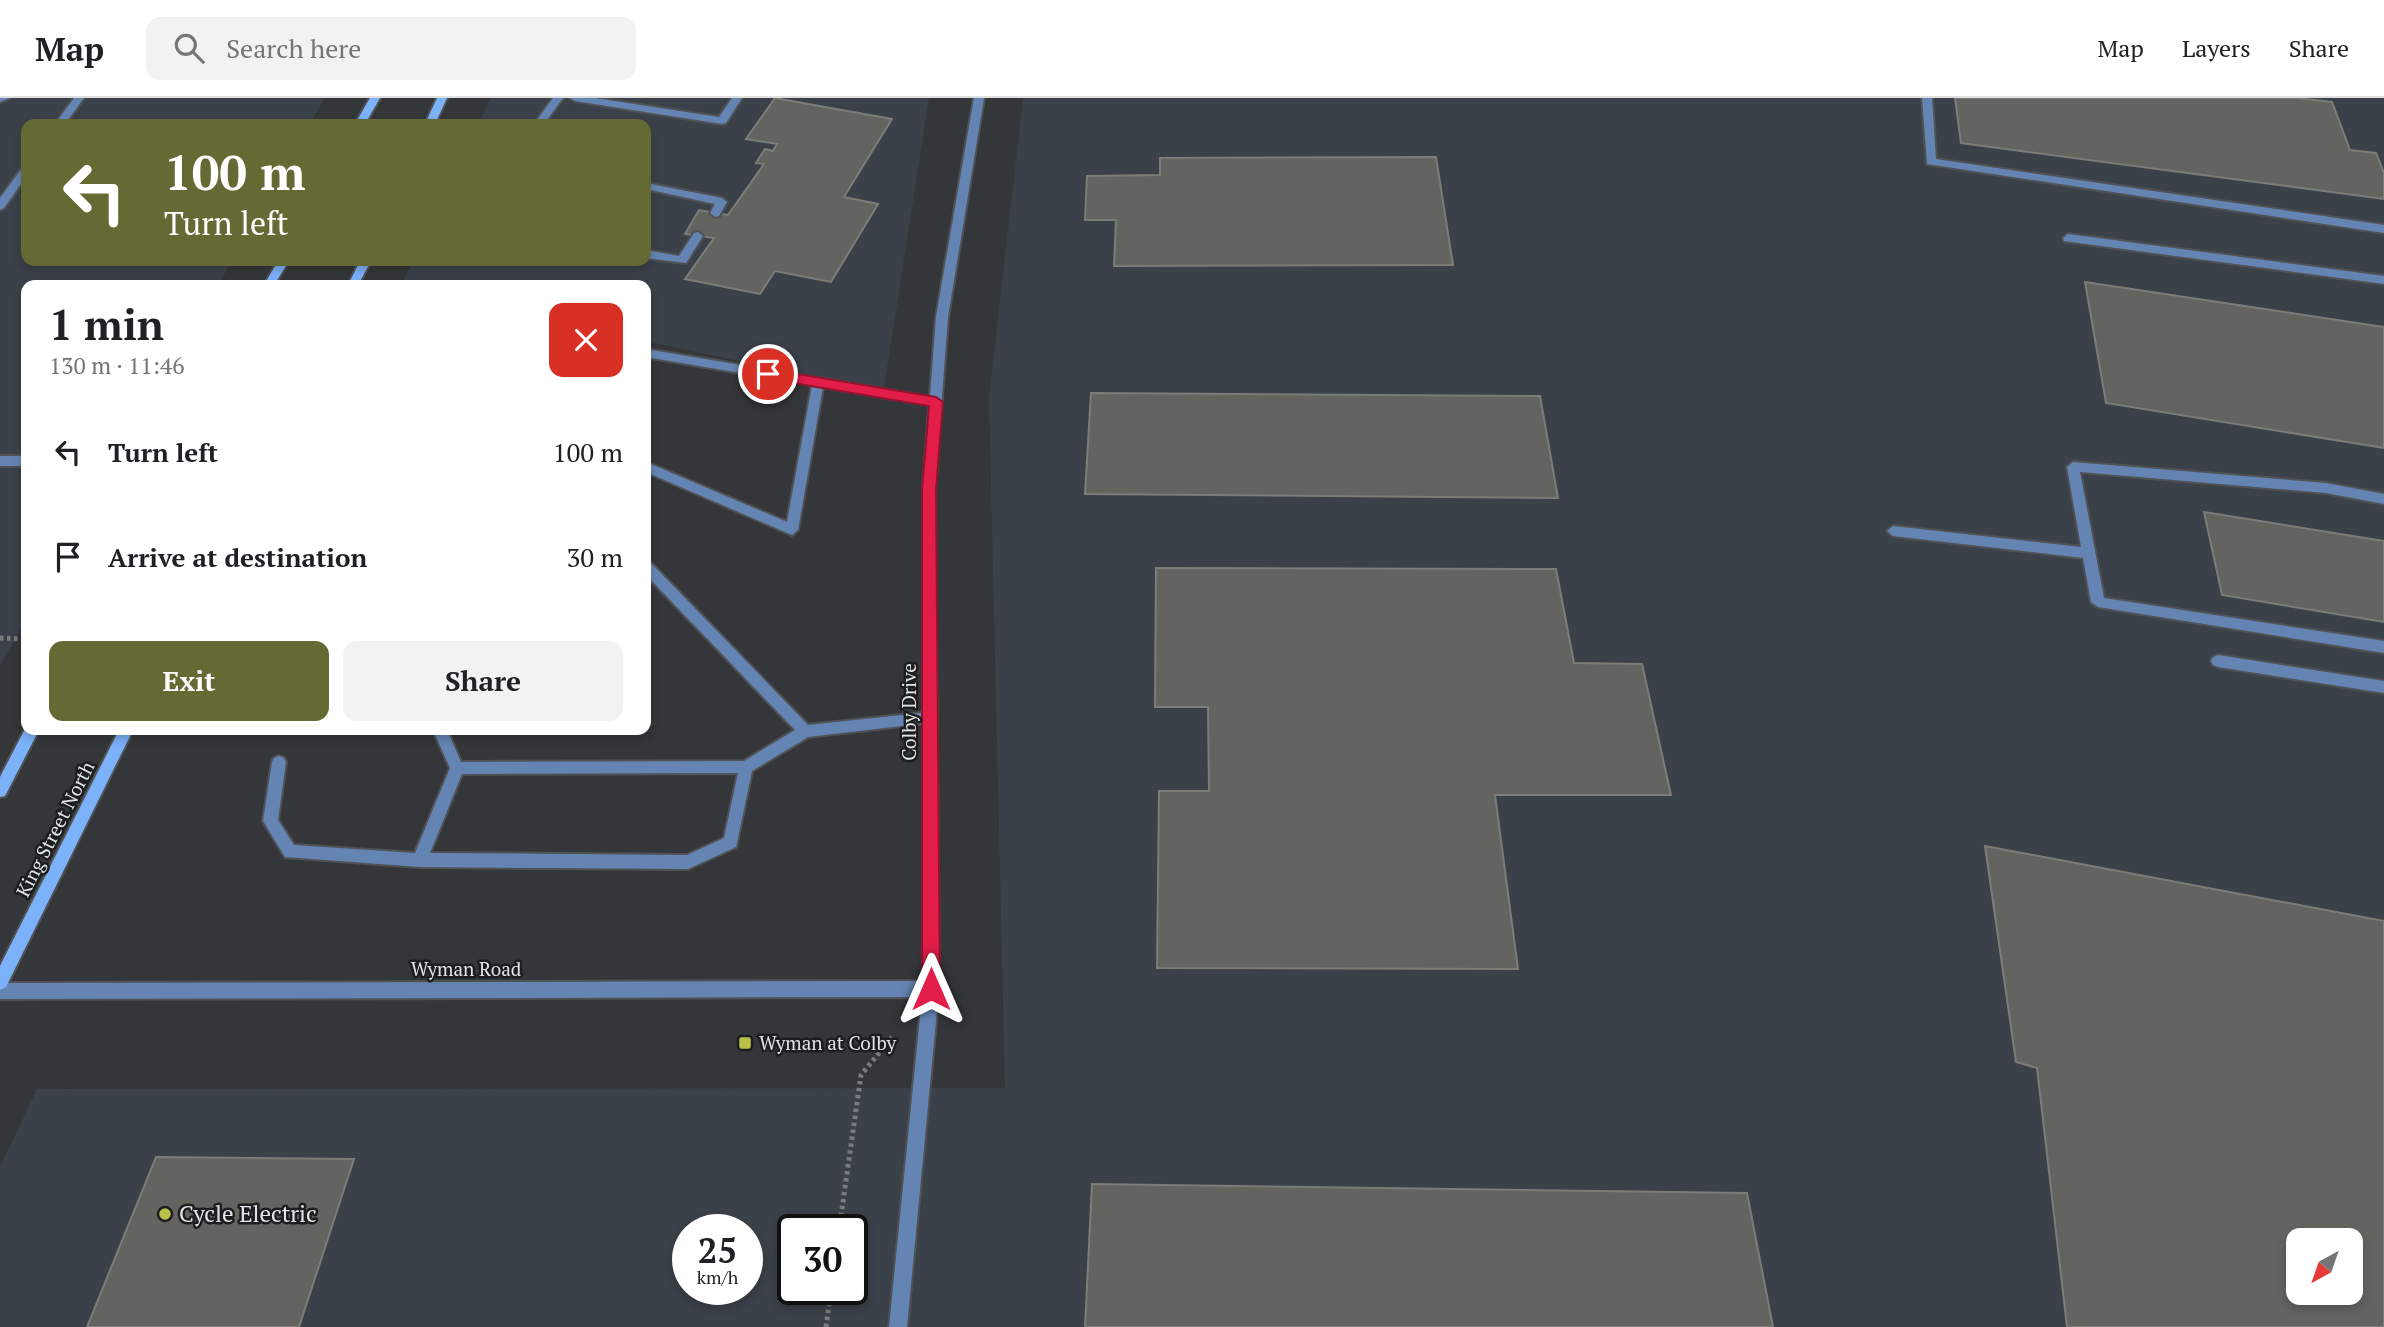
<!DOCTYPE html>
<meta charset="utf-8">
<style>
body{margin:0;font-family:"PT Serif",serif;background:#f2f2f2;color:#202124;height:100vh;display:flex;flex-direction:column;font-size:26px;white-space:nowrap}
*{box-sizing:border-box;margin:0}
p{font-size:23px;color:#757577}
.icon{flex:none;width:38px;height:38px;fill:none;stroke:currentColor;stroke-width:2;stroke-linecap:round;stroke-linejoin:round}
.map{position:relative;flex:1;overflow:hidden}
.side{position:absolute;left:21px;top:182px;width:630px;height:455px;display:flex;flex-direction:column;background:#fff;border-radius:14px;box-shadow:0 4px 10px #0003}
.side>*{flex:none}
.top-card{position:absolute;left:21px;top:21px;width:630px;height:147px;border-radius:14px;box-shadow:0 4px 10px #0003;background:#656933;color:#fff;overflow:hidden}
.needle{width:46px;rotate:220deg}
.buttons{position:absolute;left:2286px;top:1130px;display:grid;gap:14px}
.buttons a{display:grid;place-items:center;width:77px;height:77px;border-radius:14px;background:#fff;box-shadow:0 4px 10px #0003;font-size:35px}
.speed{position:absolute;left:672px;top:1116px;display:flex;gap:14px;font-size:35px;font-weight:700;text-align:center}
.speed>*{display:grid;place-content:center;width:91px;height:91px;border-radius:50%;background:#fff;box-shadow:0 4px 10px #0003;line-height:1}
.speed small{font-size:18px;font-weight:400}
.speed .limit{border:4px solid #111;border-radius:10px;background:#fff;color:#111}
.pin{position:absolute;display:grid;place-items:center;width:60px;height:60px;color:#fff;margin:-30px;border:4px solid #fff;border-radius:50%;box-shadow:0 2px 7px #0007}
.me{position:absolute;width:77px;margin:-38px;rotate:0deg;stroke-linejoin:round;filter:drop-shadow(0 0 5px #0008)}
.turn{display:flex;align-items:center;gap:24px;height:147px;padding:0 28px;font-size:32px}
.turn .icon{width:91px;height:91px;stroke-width:2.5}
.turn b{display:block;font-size:49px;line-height:60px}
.round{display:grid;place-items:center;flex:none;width:74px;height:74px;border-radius:14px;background:#f2f2f2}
.summary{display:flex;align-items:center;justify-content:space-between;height:119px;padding:0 28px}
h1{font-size:42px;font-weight:800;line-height:52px}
.primary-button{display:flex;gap:14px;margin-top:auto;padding:14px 28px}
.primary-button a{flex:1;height:80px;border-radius:14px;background:#656933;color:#fff;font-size:28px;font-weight:800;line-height:80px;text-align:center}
.primary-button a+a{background:#f2f2f2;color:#202124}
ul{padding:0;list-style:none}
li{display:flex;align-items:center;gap:21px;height:105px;padding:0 28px}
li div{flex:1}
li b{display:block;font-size:26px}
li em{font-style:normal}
header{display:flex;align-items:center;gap:42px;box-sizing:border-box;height:98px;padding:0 35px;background:#fff;border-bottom:2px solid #e0e0e0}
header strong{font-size:33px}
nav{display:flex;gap:38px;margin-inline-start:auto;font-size:24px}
.search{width:490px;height:63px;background:#f2f2f2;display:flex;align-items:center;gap:18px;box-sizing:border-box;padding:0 24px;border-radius:14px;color:#757577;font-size:26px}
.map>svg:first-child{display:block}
.built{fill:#3b4149;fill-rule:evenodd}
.building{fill:#636460;stroke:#7c7c78;stroke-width:2;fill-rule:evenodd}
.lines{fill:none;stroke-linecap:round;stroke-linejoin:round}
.lane-casing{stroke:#505255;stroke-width:4}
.street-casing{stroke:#505255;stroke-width:4}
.secondary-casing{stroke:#505255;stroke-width:4}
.path{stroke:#797b7d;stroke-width:5;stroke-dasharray:3.5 3.5;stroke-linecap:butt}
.lane{fill:#6485b3;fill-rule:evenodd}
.street{fill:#6485b3;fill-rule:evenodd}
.secondary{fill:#7cb2fa;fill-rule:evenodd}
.route{fill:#e11d48;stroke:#92132f;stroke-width:2}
.poi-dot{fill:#b9c046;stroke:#1c1d1f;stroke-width:2.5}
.labels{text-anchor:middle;stroke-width:5;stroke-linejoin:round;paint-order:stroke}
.street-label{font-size:19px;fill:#e2e3e5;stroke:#1c1d1f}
.poi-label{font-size:19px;fill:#e2e3e5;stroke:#1c1d1f;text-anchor:start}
.near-poi-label{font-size:23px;fill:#e2e3e5;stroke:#1c1d1f;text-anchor:start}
</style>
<header>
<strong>Map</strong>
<div class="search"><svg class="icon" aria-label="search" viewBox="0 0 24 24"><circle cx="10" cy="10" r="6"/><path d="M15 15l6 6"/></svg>Search here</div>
<nav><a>Map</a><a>Layers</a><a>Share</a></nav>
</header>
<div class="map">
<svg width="2384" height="1229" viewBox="0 0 2384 1229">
<rect width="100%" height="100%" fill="#343639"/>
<!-- built -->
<g class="built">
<path d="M0 0H325L310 26H26V163H232L218 187H26V522L0 568Z"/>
<path d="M491 0H929L884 290 812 279 646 243V187H401L413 163H646V26H478Z"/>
<path d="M1023 0H2384V1229H0V1069L37 991 1005 990 989 301ZM688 1132H747V1192H688ZM793 1132H852V1192H793ZM2298 1143H2350V1195H2298Z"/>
</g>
<!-- building -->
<g class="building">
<path d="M775 0 892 21 844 99 878 106 831 184 775 173 760 196 685 181 714 140 685 136 699 112 728 117 764 66 756 65 765 51 773 53 777 46 746 41Z"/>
<path d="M1955 0H2297L2332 4 2350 52 2376 55 2384 75V101L1961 45Z"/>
<path d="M1436 59 1453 167 1114 168 1116 122H1085L1087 78 1160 77V60Z"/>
<path d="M2085 184 2384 229V350L2106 305Z"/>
<path d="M1091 295 1540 298 1558 400 1085 396Z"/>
<path d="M2204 414 2384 443V524L2222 497Z"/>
<path d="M1156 470 1556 471 1574 565 1642 566 1671 697H1495L1518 871 1157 870 1159 693H1209L1208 609H1155Z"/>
<path d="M1985 748 2384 823V1229H2067L2037 970 2016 964ZM2298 1143H2350V1195H2298Z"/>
<path d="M156 1059 354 1061 299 1229H87Z"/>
<path d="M1092 1086 1747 1095 1773 1229H1085Z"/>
</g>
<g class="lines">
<defs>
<g id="lane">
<path d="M0 0H10L0 4Z"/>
<path d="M74 0H84L65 26H55Z"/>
<path d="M553 0H563L544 26H534Z"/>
<path d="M570 0H595L719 19 732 0H742L726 25 722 26 575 3Z"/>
<path d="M1922 0H1932L1936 61 2384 127V135L1927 66Z"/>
<path d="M26 69V79L4 110 0 112V100L22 70Z"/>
<path d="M646 85 722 100 727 104 719 118 715 119 710 115 715 106 646 91Z"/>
<path d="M698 134 703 138 686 165 646 160V152L679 158 694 135Z"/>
<path d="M2068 136 2384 178V186L2064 143 2063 140Z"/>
<path d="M646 251 936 300 942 304 936 308 823 289 798 432 792 437 646 374V364L787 424 812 287 646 259Z"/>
<rect x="0" y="358" width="26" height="10"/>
<path d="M2073 364 2326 385 2384 396V406L2326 395 2080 374 2104 500 2384 543V555L2098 509 2091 504 2083 460 1893 438 1887 433 1893 428 2081 449 2067 369Z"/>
<path d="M646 464 651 465 808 627 930 614 935 616 937 620 935 624 808 639 752 673 736 749 688 771 420 769 285 759 263 723 272 664 274 660 279 658 284 660 286 664 278 722 294 747 415 755 450 670 433 632H447L461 664 744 663 795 632 646 477ZM738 675 724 740 687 757 430 755 462 676Z"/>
<path d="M2218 557 2384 583V595L2218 569 2213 567 2211 563 2213 559Z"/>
</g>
<path id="street" d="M974 0H984L948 219 935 392 939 891 907 1229H889L922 899 0 901V885L923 883V392L936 219Z"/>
<g id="secondary">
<path d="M370 0H380L365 26H355Z"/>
<path d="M437 0H447L435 26H425Z"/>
<path d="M278 163H289L274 187H264Z"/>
<path d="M360 163H371L358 187H348Z"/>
<path d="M26 629V632H39L5 698 0 699V679Z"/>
<path d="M119 632H133L6 889 0 892V868Z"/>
</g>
</defs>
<!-- lane casing -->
<use href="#lane" class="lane-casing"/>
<!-- street casing -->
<use href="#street" class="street-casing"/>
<!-- secondary casing -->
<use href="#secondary" class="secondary-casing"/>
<!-- path -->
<g class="path">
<path d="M0 540 26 541"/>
<path d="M839 1132 861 977 892 939"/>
<path d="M826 1229 831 1192"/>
</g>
<!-- lane -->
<use href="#lane" class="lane"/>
<!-- street -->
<use href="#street" class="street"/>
<!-- secondary -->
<use href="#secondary" class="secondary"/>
</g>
<!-- route -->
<path class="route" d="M768 271 936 299 943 304 936 392 940 891 938 897 931 900 925 897 922 891V392L929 308 764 280 762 276Z"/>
<!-- markers -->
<g class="poi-dot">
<rect x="738" y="938" width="14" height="14" rx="3.5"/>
<circle cx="165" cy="1116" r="7"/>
</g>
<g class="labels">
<!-- street labels -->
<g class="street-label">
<text transform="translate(909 614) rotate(-90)" y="7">Colby Drive</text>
<text transform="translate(55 731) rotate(-63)" y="7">King Street North</text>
<text x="466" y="878">Wyman Road</text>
</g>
<!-- poi labels -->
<g class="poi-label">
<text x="759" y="952">Wyman at Colby</text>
</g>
<!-- near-poi labels -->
<g class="near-poi-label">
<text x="179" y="1124">Cycle Electric</text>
</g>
</g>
</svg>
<div class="buttons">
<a><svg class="needle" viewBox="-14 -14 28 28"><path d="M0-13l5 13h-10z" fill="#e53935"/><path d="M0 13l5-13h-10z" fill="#757577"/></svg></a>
</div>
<div class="speed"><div>25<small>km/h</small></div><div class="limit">30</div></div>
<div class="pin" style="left:768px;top:276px;background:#d93025"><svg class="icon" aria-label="arrive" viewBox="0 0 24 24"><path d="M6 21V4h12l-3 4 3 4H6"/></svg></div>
<svg class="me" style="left:931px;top:891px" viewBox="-20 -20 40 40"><path d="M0-17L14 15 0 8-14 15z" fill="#e11d48" stroke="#fff" stroke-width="4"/></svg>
<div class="top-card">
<div class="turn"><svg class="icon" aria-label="left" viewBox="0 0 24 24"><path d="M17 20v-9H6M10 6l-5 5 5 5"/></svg><div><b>100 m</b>Turn left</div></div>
</div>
<section class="side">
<div class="summary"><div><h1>1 min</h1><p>130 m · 11:46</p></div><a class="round" style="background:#d93025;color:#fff"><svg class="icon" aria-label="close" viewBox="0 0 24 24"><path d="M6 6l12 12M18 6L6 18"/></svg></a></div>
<ul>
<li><svg class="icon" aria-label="left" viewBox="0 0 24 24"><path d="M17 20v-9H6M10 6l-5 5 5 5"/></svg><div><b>Turn left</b></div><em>100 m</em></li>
<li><svg class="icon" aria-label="arrive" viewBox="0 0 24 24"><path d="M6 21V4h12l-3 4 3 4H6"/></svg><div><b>Arrive at destination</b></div><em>30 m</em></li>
</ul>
<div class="primary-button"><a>Exit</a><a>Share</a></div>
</section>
</div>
